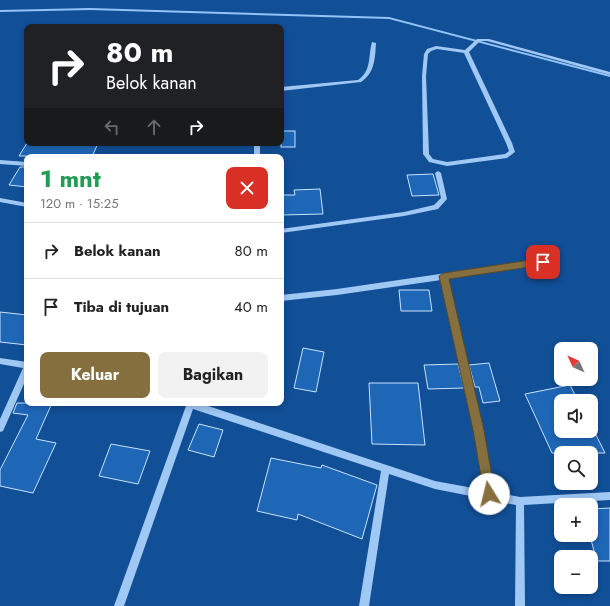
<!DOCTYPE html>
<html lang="id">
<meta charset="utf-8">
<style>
body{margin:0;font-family:Jost,sans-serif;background:#f2f2f2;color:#222;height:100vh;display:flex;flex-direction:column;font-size:15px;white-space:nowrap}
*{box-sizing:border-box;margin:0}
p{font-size:13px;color:#767676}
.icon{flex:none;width:22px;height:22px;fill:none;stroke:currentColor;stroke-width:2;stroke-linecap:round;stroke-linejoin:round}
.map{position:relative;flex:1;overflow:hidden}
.side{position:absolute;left:24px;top:154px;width:260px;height:252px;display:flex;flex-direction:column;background:#fff;border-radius:8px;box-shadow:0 2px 6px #0003}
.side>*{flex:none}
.guide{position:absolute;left:24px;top:24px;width:260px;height:122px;border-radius:8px;box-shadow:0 2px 6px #0003;background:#202124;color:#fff;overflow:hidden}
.needle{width:26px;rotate:314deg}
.controls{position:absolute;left:554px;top:342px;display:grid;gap:8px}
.controls a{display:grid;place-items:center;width:44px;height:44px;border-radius:8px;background:#fff;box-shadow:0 2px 6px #0003;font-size:20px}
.pin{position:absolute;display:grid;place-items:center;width:34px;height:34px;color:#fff;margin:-17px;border-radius:8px;box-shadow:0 2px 6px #0006}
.me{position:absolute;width:44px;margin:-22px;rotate:351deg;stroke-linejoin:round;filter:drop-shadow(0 0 3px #0008)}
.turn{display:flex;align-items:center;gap:14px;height:84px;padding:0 16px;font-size:18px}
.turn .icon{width:52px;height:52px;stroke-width:2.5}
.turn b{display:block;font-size:28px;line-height:34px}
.lanes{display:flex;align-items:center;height:38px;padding:0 16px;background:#0003;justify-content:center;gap:20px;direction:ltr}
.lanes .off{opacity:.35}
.round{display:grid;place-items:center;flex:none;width:42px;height:42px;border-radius:8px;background:#f2f2f2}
.head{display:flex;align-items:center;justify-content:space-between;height:68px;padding:0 16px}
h1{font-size:24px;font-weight:700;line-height:30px;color:#1e9e55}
.button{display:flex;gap:8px;margin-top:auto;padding:8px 16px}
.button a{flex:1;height:46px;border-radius:8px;background:#856f3f;color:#fff;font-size:16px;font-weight:700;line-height:46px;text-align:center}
.button a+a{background:#f2f2f2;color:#222}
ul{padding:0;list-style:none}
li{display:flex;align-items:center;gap:12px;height:56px;padding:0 16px;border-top:1px solid #e0e0e0}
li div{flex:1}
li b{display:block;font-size:15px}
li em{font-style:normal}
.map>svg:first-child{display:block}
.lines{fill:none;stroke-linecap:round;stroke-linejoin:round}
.stream{fill:#92c4f7;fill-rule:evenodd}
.building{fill:#1e66b6;stroke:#c8e2fe}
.minor{fill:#a0c8f4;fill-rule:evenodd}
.route{fill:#856f3f;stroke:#564829}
</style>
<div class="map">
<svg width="610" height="606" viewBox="0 0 610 606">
<rect width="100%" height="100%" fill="#114f97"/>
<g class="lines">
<!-- stream -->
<path class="stream" d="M90 8 389 17 610 75V77L389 19 90 10 0 12V10Z"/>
</g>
<!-- building -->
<g class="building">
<rect x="281" y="131" width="14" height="16"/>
<path d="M27 143H98L92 157H27V160H24L27 156H19Z"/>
<path d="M20 167H27V187L9 185Z"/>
<path d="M433 174 439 195 412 196 407 175Z"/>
<path d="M320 189 323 214 281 215V195H295L294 190Z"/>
<path d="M399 290H429L432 311H401Z"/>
<path d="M0 312 27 315V345L0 342Z"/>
<path d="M303 348 324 352 316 392 294 388Z"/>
<path d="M489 363 500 401 483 403 479 387H475L469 365Z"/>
<path d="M458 364 464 388 428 389 424 365Z"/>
<path d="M369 383H418L425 445 372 444Z"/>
<path d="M570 385 578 401H561V431H594L605 453H552L525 394Z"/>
<path d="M17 403H52L36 439 56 443 33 493 0 486V470L28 415 13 413Z"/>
<path d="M199 424 223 430 214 457 188 450Z"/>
<path d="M111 444 150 451 138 484 99 476Z"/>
<path d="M271 458 321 468 322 465 377 485 362 539 298 514 297 520 257 511Z"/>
<path d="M610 508V561H597L591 540V509Z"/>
</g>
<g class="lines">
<!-- minor -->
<g class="minor">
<path d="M477 39H489L610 72V75L487 41H480L469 52 512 143 515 152 507 158 447 166 429 162 423 154 422 76 424 54 427 49 436 46 465 50ZM437 49 464 53 506 143 509 151 505 154 447 162 433 159 429 154 426 76 428 54 431 51Z"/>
<path d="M372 42 376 43C375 58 375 73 361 82L281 91V87L358 80C372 71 368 55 372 42Z"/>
<rect x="254" y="143" width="6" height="14"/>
<path d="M0 160 27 162V166L0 164Z"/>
<path d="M438 171 441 173 447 199 438 209 404 216 281 233V229L404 212 434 205 441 198 435 173Z"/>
<path d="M0 198 27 203V207L0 202Z"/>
<path d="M543 259 546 262 543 265 448 279 483 430 493 492 520 497 610 492V500L524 505 525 606H515L516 505 435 489 389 474 369 606H359L381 471 193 409 124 606H114L186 406 184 403H199L435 481 484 490 475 430 441 280 337 295 281 301V295L337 289Z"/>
<path d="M0 358 27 362V377L3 431 0 432V419L23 368 0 364Z"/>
</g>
</g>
<!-- route -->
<path class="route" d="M543 258 548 262 543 265 449 279 484 430 495 494 493 498 489 500 485 498 484 494 473 430 439 276 444 273Z"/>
</svg>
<div class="controls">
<a><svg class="needle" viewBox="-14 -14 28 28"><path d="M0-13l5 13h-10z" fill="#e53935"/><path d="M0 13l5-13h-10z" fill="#767676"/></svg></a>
<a><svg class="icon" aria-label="sound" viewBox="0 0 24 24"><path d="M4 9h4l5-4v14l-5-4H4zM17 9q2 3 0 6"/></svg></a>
<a><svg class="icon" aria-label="search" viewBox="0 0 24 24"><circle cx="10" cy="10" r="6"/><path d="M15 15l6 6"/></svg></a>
<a>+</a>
<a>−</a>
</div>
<div class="pin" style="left:543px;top:262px;background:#d93025"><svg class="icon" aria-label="arrive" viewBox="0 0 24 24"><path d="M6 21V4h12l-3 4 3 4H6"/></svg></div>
<svg class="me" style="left:489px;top:494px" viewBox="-20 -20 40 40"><circle r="19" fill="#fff"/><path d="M0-13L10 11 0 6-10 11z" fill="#856f3f"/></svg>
<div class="guide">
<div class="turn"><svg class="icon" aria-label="right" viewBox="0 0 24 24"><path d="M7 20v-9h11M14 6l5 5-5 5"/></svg><div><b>80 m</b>Belok kanan</div></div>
<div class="lanes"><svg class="icon off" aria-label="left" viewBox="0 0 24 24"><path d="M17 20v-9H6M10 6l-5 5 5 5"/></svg><svg class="icon off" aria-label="ahead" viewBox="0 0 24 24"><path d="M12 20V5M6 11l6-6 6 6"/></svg><svg class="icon" aria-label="right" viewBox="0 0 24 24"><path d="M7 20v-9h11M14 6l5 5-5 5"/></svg></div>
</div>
<section class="side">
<div class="head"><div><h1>1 mnt</h1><p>120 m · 15:25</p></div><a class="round" style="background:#d93025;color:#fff"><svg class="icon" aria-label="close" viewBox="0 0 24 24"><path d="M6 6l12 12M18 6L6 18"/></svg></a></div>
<ul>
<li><svg class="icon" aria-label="right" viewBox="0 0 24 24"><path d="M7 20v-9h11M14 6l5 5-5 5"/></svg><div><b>Belok kanan</b></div><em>80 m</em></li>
<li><svg class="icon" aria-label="arrive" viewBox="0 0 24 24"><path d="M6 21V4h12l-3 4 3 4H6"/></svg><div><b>Tiba di tujuan</b></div><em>40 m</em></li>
</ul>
<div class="button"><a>Keluar</a><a>Bagikan</a></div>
</section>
</div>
